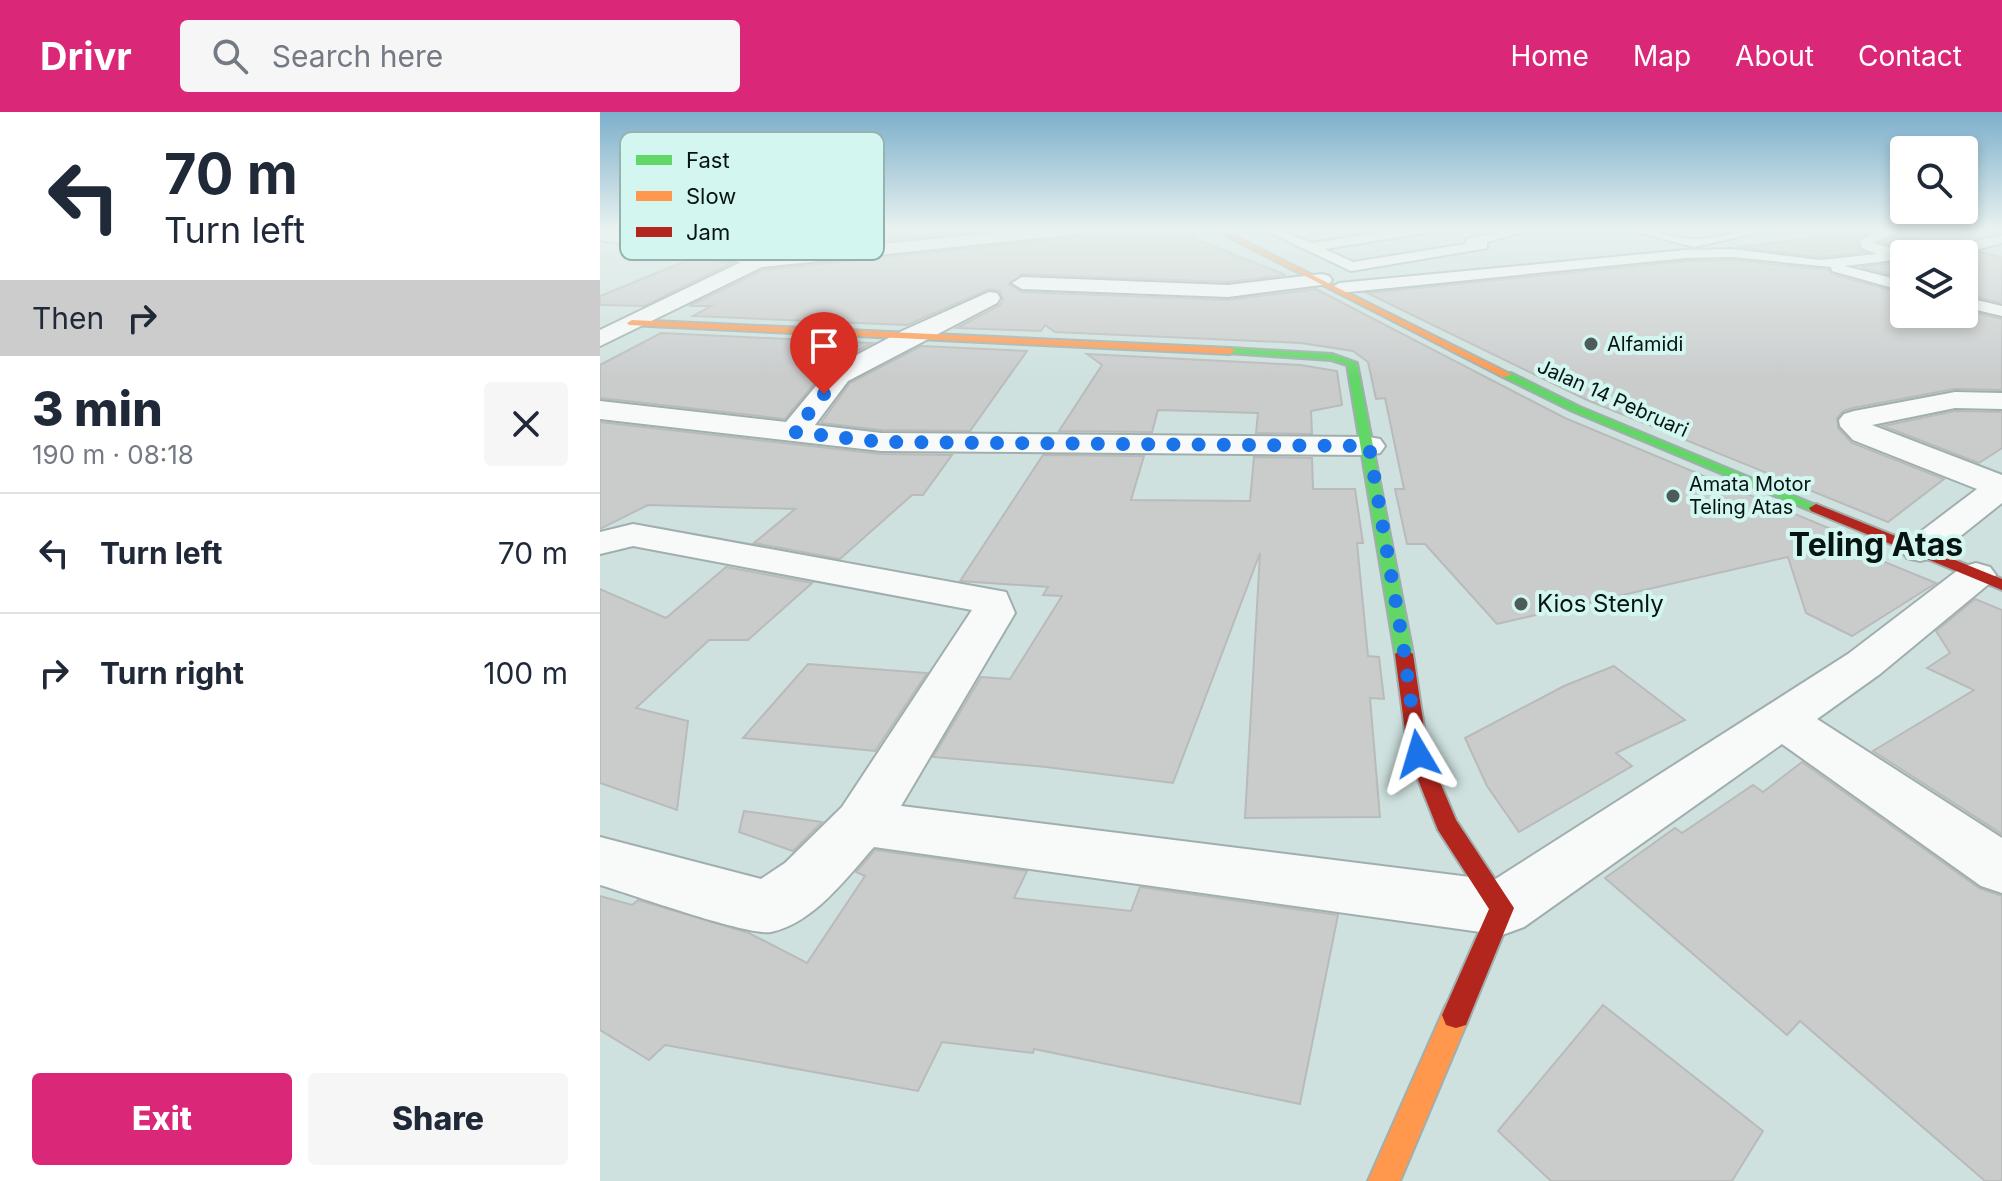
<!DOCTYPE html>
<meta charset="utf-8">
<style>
body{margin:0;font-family:Inter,sans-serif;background:#f6f6f7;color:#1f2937;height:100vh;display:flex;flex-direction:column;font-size:30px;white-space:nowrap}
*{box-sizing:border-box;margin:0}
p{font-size:26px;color:#747a83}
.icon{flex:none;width:44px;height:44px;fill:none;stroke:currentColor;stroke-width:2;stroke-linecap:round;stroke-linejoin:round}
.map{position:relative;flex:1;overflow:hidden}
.panel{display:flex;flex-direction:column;background:#fff;width:600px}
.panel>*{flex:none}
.top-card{background:#fff;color:#1f2937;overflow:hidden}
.fabs{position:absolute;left:1290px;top:24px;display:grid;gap:16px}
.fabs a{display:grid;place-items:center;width:88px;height:88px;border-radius:8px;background:#fff;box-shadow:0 4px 12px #0003;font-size:40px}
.pin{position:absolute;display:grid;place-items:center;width:68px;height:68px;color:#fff;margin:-82px -34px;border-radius:50% 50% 50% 0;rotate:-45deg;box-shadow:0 0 8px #0007}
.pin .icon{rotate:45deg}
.me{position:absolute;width:88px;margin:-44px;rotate:353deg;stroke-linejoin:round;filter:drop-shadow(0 0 6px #0008)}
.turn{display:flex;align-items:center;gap:28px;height:168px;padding:0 32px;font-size:36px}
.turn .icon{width:104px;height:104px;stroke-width:2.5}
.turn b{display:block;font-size:56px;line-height:68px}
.then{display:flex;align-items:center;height:76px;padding:0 32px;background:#0003;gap:16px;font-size:30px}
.round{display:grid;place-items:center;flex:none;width:84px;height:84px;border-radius:8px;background:#f6f6f7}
.head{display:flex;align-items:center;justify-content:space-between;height:136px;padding:0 32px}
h1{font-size:48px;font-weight:800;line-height:60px}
.primary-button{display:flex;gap:16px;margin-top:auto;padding:16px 32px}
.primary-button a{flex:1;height:92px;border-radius:8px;background:#db2777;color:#fff;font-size:32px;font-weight:800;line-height:92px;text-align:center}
.primary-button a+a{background:#f6f6f7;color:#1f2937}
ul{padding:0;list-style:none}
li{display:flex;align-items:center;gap:24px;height:120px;padding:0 32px;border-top:2px solid #e0e1e3}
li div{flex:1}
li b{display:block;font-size:30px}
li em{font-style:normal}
header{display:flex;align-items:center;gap:48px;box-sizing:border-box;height:112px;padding:0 40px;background:#db2777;color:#fff}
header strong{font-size:38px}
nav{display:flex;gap:44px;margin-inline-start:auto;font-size:28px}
.search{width:560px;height:72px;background:#f6f6f7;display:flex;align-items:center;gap:20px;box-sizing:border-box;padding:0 28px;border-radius:8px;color:#747a83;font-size:30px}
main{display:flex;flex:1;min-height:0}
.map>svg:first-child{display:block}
.building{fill:#cacccc;stroke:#b9bbbb;stroke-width:2}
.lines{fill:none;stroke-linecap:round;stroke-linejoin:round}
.lane-casing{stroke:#a0afad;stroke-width:4}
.street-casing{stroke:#a0afad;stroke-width:4}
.fast-casing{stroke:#a0afad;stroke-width:4}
.slow-casing{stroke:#a0afad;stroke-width:4}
.jam-casing{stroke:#a0afad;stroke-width:4}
.lane{fill:#f8fafa;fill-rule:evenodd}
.street{fill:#f8fafa;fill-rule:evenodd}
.fast{fill:#63d668;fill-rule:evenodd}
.slow{fill:#ff974d;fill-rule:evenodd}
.jam{fill:#b3261e;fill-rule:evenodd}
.route{stroke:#1a73e8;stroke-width:14;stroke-dasharray:0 25.2}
.poi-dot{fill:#4d5c59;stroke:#d3f7f0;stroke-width:3}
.labels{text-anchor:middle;stroke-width:8;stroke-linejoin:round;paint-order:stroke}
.far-poi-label{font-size:20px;fill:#071412;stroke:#d3f7f0;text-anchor:start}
.far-street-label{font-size:20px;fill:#071412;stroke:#d3f7f0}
.poi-label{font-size:24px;fill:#071412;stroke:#d3f7f0;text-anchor:start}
.district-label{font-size:32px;font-weight:bold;fill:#071412;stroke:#d3f7f0}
.key{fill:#d3f7f0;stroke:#96b3ad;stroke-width:2}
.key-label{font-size:22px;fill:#071412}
</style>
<header>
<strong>Drivr</strong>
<div class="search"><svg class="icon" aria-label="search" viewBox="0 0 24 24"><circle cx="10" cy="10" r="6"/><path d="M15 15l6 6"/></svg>Search here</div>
<nav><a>Home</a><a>Map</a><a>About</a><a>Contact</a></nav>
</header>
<main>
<section class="panel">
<div class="top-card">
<div class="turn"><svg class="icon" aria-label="left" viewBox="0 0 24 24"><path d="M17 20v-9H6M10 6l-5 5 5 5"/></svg><div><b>70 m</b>Turn left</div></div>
<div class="then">Then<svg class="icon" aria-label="right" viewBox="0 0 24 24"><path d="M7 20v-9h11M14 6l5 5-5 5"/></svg></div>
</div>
<div class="head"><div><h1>3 min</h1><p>190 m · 08:18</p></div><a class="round"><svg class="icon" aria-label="close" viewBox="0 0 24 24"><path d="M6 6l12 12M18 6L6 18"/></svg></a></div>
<ul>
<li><svg class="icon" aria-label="left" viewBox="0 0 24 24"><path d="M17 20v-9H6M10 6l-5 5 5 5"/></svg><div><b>Turn left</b></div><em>70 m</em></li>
<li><svg class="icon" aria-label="right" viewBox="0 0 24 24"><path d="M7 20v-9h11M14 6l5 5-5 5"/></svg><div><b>Turn right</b></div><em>100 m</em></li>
</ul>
<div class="primary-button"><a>Exit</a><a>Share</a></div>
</section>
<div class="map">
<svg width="1402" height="1069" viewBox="0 0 1402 1069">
<rect width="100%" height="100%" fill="#cee1de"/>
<!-- building -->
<g class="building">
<path d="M170 117H409L168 140 122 133Z"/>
<path d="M1219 117 1271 120 1257 128 1259 137 1265 140 1220 145 1137 135 1219 125Z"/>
<path d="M491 118 594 117 595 127 686 163 628 170 422 162 409 172 422 180 628 188 716 177 965 306 1262 430 1253 437 1336 471 1252 524 1206 501 1188 445 897 512 825 432H807L795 377H804L785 286 776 287 768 250 753 239 701 231 455 220 445 213 441 219 357 216 400 193 403 188 400 179 389 177 307 213 93 204 111 194H89L163 158 479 125Z"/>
<path d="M1295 124 1344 134 1313 142 1281 130Z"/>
<path d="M1379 140 1402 145V191L1364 182V144Z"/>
<path d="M93 146 131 151 44 194 0 193V184Z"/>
<path d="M1132 148 1229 158 1231 162 1304 182V202H1364V198L1402 207V278L1354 277 1253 296 1243 299 1237 306 1238 316 1252 331 1344 367 1288 410 987 288 767 181 1086 149Z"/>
<path d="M1304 150V166L1261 155Z"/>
<path d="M61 221 272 231 228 255 185 307 0 286V253Z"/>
<path d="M321 234 427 239 370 319 281 318 221 311 250 271Z"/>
<path d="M487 242 701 253 737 259 742 293 711 299 712 322 656 321 658 301 558 298 552 320 459 319 502 253Z"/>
<path d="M1355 299 1402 300V336L1379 351 1283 314Z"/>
<path d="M0 310 281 342 352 343 323 383H312L240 447 154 431 195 397 48 393 0 417Z"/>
<path d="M443 343 544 344 531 388 650 389 654 345 712 346 713 377H755L763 431H757L768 544 779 545 784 587 770 586 780 705 645 706 660 441 573 671 446 655 333 645 381 565 410 567 462 484 443 483 448 475 360 469Z"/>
<path d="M126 455 212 471 148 528H109L36 596 88 609 77 698 0 671V477L66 506Z"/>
<path d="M1375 487 1402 498V722L1273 639 1374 578 1327 556 1350 541 1336 519Z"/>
<path d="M208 552 327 561 275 639 143 626Z"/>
<path d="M1014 554 1085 608 1016 641 1032 654 919 720 887 674 865 626 964 574Z"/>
<path d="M1202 650 1379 776 1402 784V1069H1385L1200 909 1187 923 1005 766 1075 716 1082 721 1153 673 1163 680Z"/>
<path d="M144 699 222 710 193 739 139 720Z"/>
<path d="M275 738 427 759 414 786 531 799 540 775 738 803 700 992 434 937 433 941 342 930 318 979 65 933 49 948 0 918V784L32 793 38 788 149 821 207 851 265 764 256 760Z"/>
<path d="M1003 893 1163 1019 1132 1069H951L898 1019Z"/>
</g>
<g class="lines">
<defs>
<g id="lane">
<path d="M662 117H677L711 131 804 117H831L825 121 724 137 753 150 866 132V127L914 117 930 118 887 130V136L882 137 751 159Z"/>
<path d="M1026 117C1049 115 1070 126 1093 127 1120 128 1146 115 1173 117L1094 135Z"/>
<path d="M1282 117H1303L1273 131 1310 142H1304V147L1244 154 1304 169V179L1232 159 1231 155 1132 145 1086 146 739 181 731 176 739 171 1086 138 1132 137 1220 148 1277 142 1262 136 1260 129Z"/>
<path d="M1402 123V131L1361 142H1322Z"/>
<path d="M1364 185 1402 194V204L1364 195Z"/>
</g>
<g id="street">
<path d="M435 117H488L479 122 162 155 0 234V218L141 150 0 128V118L168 143Z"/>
<path d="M722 162 729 164 732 168 729 172 628 185 422 177 412 171 422 165 628 173Z"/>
<path d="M389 180 397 181 400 186 397 191 248 269 215 313 281 321 769 325 780 327 785 334 780 341 769 343 281 339 0 307V289L186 310 230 257 302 219Z"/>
<path d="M1355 280 1402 281V297L1355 296 1272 313 1402 363V391L1333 446 1320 449 1307 446 1301 438 1307 430 1377 377 1253 328 1240 314 1239 308 1244 302 1254 299Z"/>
<path d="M33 412 406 480 415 501 301 694 894 768 1248 542 1362 455 1376 451 1390 455 1396 463 1390 471 1280 562 1217 607 1402 726V781L1381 774 1182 632 924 815 902 823 274 735C247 765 214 811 171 820 147 824 31 782 0 773V725L161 767 185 751 242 695 372 498 33 434 0 442V420Z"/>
</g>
<g id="fast">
<path d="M630 236 732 242 757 251 813 542 810 546H798L795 542 747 253 731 248 626 241V237Z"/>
<path d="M903 261H911L980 295 1223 396 1216 400 1211 399 972 299 903 265Z"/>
</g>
<g id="slow">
<path d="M613 117H620L912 263 903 265Z"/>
<path d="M32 208 630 236 635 239 630 242 29 213 27 211Z"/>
<path d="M856 890 866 893 870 903 800 1069H768L846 893Z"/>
</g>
<g id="jam">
<path d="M1216 392 1402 467V478L1211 399 1209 396Z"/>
<path d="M804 536 813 542 828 642 856 708 914 796 866 913 856 916 846 913 842 903 889 797 838 718 808 642 795 542Z"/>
</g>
</defs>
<!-- lane casing -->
<use href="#lane" class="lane-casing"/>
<!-- street casing -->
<use href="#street" class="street-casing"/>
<!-- fast casing -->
<use href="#fast" class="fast-casing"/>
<!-- slow casing -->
<use href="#slow" class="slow-casing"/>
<!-- jam casing -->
<use href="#jam" class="jam-casing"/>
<!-- lane -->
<use href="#lane" class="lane"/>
<!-- street -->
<use href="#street" class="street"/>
<!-- fast -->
<use href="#fast" class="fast"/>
<!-- slow -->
<use href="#slow" class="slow"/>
<!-- jam -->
<use href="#jam" class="jam"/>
</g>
<!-- sky -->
<linearGradient id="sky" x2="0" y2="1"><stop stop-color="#7cafcc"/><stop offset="0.44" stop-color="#e9f2f0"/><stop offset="1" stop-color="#e9f2f0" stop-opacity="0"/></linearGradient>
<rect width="1402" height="266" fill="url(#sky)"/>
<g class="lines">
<!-- route -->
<path class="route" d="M224 282 194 320 281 330 769 334 803 532 818 642"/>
</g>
<!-- markers -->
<g class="poi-dot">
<circle cx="991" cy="232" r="8"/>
<circle cx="1073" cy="384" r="8"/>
<circle cx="921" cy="492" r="8"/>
</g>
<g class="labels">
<!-- far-poi labels -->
<g class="far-poi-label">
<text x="1007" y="239">Alfamidi</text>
<text x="1089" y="379">Amata Motor<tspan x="1089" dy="23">Teling Atas</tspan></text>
</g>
<!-- far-street labels -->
<g class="far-street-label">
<text transform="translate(1013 286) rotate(24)" y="7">Jalan 14 Pebruari</text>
</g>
<!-- poi labels -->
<g class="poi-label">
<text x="937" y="500">Kios Stenly</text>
</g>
<!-- district labels -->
<g class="district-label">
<text x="1276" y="444">Teling Atas</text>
</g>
</g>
<!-- legend -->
<rect x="20" y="20" width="264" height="128" rx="12" class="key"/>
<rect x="36" y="43" width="36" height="10" fill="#63d668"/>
<rect x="36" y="79" width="36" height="10" fill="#ff974d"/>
<rect x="36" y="115" width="36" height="10" fill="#b3261e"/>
<g class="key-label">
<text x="86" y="56">Fast</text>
<text x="86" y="92">Slow</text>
<text x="86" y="128">Jam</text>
</g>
</svg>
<div class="fabs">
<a><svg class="icon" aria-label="search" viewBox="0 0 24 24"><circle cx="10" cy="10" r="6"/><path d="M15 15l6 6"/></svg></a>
<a><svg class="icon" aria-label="layers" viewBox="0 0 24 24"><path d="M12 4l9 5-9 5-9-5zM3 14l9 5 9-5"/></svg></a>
</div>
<div class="pin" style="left:224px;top:282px;background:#d93025"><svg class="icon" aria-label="arrive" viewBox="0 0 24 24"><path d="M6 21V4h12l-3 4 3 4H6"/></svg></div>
<svg class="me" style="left:818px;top:642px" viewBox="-20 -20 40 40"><path d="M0-17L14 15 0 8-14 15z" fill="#1a73e8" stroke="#fff" stroke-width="4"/></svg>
</div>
</main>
